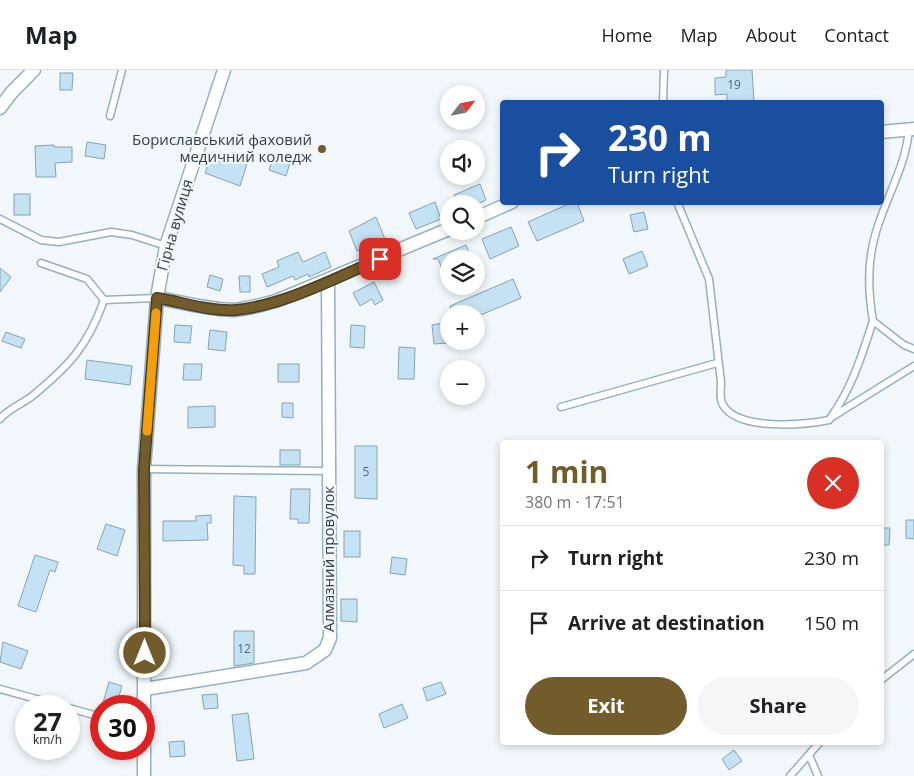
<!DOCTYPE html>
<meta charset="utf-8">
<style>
body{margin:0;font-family:"Open Sans",sans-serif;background:#f6f6f6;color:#202124;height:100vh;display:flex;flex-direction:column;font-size:19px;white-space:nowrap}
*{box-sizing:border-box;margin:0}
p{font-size:16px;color:#757577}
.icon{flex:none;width:28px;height:28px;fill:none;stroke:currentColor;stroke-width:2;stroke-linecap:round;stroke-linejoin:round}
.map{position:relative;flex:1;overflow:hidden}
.drawer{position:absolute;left:500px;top:370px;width:384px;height:305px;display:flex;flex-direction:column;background:#fff;border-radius:5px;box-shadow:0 2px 8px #0003}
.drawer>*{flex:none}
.top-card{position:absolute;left:500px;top:30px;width:384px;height:105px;border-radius:5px;box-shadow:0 2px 8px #0003;background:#1a4fa0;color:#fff;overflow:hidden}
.needle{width:32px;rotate:58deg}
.tools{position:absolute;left:440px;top:15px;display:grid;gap:10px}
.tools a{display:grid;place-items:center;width:45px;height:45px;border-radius:50%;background:#fff;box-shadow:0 2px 8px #0003;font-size:25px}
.speed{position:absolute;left:15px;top:625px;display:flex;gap:10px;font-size:25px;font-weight:700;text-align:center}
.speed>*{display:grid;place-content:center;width:65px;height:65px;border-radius:50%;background:#fff;box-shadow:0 2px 8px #0003;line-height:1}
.speed small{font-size:12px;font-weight:400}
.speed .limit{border:8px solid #d22;background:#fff;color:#111}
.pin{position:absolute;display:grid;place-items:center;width:42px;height:42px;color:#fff;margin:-21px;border-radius:10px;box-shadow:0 2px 8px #0006}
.me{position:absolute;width:55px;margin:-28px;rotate:0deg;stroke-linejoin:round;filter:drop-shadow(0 0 4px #0008)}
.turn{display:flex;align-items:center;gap:18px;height:105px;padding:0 25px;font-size:22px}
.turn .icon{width:65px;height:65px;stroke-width:2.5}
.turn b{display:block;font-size:35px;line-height:42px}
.round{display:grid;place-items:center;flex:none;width:52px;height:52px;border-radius:26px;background:#f6f6f6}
.headline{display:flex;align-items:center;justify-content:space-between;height:85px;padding:0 25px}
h1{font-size:30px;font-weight:700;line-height:38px;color:#735c2c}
.button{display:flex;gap:10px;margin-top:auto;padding:10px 25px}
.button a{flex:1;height:58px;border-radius:30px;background:#735c2c;color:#fff;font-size:20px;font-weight:700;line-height:58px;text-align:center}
.button a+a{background:#f6f6f6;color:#202124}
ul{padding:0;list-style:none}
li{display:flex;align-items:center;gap:15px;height:65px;padding:0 25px;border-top:1px solid #e0e0e0}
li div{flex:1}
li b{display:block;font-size:19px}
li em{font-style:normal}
header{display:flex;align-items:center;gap:30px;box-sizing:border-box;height:70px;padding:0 25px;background:#fff;border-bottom:1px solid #e0e0e0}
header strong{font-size:24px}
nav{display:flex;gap:28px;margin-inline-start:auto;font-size:18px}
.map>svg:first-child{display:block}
.building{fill:#c5e2f4;stroke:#86a2b3}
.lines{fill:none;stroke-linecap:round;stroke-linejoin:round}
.service-casing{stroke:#94b0c2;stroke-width:9}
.minor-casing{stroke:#94b0c2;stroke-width:15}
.service{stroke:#fff;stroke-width:6}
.minor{stroke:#fff;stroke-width:12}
.route-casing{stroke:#4b3c1d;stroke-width:12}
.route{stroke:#735c2c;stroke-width:9}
.slow{stroke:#f59e0b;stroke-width:9}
.poi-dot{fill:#735c2c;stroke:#f1f7fa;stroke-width:2}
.labels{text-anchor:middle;stroke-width:4.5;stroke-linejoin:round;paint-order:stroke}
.number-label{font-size:12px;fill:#576771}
.poi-label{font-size:15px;fill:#323e45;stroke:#f1f7fa;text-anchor:end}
.street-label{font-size:15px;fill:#323e45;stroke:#f1f7fa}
</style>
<header>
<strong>Map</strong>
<nav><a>Home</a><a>Map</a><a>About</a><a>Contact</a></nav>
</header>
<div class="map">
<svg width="914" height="706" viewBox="0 0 914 706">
<rect width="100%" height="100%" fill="#f1f7fa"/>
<!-- building -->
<g class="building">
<path d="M726 0H752L754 32H727V24L715 25V8L726 7Z"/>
<path d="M60 3H73L72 20H60Z"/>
<path d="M87 72 106 75 104 89 85 86Z"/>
<path d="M54 75V77H72V92L55 93 56 107H36L35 76Z"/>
<path d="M213 82 247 94 240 116 205 103Z"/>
<path d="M273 88 290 93 286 106 269 100Z"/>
<path d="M480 114 486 130 478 134H457L454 125Z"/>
<rect x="14" y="124" width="16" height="21"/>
<path d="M435 132 441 149 416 159 409 143Z"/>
<path d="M573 132H577L584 151 537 171 528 152Z"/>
<path d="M644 142 648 159 634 162 630 145Z"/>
<path d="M376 147 385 169 357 181 349 161Z"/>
<path d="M511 157 519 176 490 189 482 169Z"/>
<path d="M466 175 472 189H449V215L438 189H433Z"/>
<path d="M642 181 648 196 629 204 623 189Z"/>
<path d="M298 182 303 192 325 182 331 197 309 207 308 204 295 210 293 206 267 217 262 204 279 197 277 191Z"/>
<path d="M0 198 11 207 0 222Z"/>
<path d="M210 205 223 209 220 221 207 217Z"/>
<path d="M239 206H250V222H240Z"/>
<path d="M513 209 521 228 476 247V244H453L450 236Z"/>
<path d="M374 212 383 230 375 235 372 229 360 236 353 223Z"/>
<path d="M444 253 447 273 434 274 432 255Z"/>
<path d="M175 255 192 256 190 273 174 272Z"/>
<path d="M351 255 365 256 364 278 350 277Z"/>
<path d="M210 260 227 262 225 281 208 279Z"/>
<path d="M6 262 25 269 21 278 2 271Z"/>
<path d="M399 277 415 278 414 309H398Z"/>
<path d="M87 290 132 296 130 315 85 309Z"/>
<path d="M184 294H202L201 310H183Z"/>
<rect x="278" y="294" width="21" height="18"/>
<path d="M282 333H293V348L282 347Z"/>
<path d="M215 336V357L188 358V337Z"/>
<path d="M355 376H377V429L355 428Z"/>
<rect x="280" y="380" width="20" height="15"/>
<path d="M291 419H310L309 453H298V449H290Z"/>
<path d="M234 426 256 427 255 504H244V496L233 495Z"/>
<path d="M211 445V453H207L208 470 163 471V451H196V446Z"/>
<path d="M906 450H914V469L906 468Z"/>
<path d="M106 454 125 460 117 486 97 479Z"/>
<path d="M881 458H890L889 475H881Z"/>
<rect x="344" y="461" width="16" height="26"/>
<path d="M35 485 58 492 55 502 50 500 36 542 18 536Z"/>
<path d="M392 487 407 489 405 505 390 503Z"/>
<path d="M341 529H357V552L341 551Z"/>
<path d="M234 561H254V593L234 596Z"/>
<path d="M3 572 28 581 21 599 0 592Z"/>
<path d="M109 612 122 616 116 636H102Z"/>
<path d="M441 612 446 624 427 631 423 618Z"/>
<path d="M217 624 218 638 204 639 202 625Z"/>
<path d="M402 634 408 648 384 658 379 644Z"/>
<path d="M248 643 254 689 237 691 232 645Z"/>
<path d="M184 671 185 686 170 687 169 672Z"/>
<path d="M734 680 742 691 729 700 722 689Z"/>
</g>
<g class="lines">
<defs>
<g id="service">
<path d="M663 32 664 0"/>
<path d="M110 46 122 0"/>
<path d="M909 59C906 96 886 127 876 162 867 191 868 222 873 251L904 275 914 279"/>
<path d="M677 132 709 209 721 312C721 320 719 329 723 335 738 361 804 355 829 350 852 318 861 288 873 251"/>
<path d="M0 149 41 170 59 172 111 162 132 165 166 176"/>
<path d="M41 193 87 209 104 230 157 228"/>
<path d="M561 337 717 293"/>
<path d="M832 347 914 296"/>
<path d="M0 349C7 340 21 334 31 327 69 296 88 276 104 230"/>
<path d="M144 399 330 401"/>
<path d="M881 610 914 584"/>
<path d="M0 619 62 636"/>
<path d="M69 638 101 647"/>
<path d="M809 685 818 706"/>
<path d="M790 706 820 672"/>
</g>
<g id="minor">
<path d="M0 38 12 22 34 0"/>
<path d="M881 62 914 59"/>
<path d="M476 148 512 132"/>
<path d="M157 228C182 232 209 240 234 240 248 239 263 234 276 231L449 159"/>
<path d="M145 619 306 593 325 580 330 568 328 211"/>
<path d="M144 706V399L157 228 166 176 224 0"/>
</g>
</defs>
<!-- service casing -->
<use href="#service" class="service-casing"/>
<!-- minor casing -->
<use href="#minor" class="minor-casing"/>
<!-- service -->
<use href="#service" class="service"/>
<!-- minor -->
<use href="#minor" class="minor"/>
</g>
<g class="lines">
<defs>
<path id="route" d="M145 583 144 399 157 228C182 232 211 242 236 240 285 235 335 208 380 189"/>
</defs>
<!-- route casing -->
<use href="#route" class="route-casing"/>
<!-- route -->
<use href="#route" class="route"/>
<!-- slow -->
<path class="slow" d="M147 361 156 243"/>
</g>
<!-- markers -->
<circle class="poi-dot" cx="322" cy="79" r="5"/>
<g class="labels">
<!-- number labels -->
<g class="number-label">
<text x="734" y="19">19</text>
<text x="366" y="406">5</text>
<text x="244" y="583">12</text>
</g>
<!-- poi labels -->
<g class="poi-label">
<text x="312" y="75">Бориславський фаховий<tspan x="312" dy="17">медичний коледж</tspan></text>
</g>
<!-- street labels -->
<g class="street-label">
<text transform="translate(175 155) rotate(-74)" y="5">Гірна вулиця</text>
<text transform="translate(329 489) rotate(-90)" y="5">Алмазний провулок</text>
</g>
</g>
</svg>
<div class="tools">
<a><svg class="needle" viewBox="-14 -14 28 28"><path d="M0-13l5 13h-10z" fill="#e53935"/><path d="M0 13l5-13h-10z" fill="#757577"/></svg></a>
<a><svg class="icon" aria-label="sound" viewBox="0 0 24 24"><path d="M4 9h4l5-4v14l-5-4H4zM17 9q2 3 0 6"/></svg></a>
<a><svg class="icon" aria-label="search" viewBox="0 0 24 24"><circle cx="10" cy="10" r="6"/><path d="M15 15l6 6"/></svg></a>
<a><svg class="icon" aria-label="layers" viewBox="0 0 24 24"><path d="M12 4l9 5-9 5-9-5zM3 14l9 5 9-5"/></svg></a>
<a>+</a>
<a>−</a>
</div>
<div class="speed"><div>27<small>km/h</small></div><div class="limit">30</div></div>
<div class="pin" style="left:380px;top:189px;background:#d93025"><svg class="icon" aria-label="arrive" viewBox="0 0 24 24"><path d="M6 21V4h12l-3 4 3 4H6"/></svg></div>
<svg class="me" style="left:145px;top:583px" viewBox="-20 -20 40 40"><circle r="17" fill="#735c2c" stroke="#fff" stroke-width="3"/><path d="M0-11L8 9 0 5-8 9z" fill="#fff"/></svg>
<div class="top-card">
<div class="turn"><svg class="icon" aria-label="right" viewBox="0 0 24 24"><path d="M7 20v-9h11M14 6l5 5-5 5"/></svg><div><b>230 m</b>Turn right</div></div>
</div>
<section class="drawer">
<div class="headline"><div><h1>1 min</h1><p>380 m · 17:51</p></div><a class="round" style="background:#d93025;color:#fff"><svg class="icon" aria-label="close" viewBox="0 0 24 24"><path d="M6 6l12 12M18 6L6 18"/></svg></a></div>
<ul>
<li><svg class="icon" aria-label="right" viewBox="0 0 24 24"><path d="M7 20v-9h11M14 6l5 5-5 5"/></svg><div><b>Turn right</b></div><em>230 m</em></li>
<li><svg class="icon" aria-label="arrive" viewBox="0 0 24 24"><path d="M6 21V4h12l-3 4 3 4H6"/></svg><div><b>Arrive at destination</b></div><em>150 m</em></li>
</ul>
<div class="button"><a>Exit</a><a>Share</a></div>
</section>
</div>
